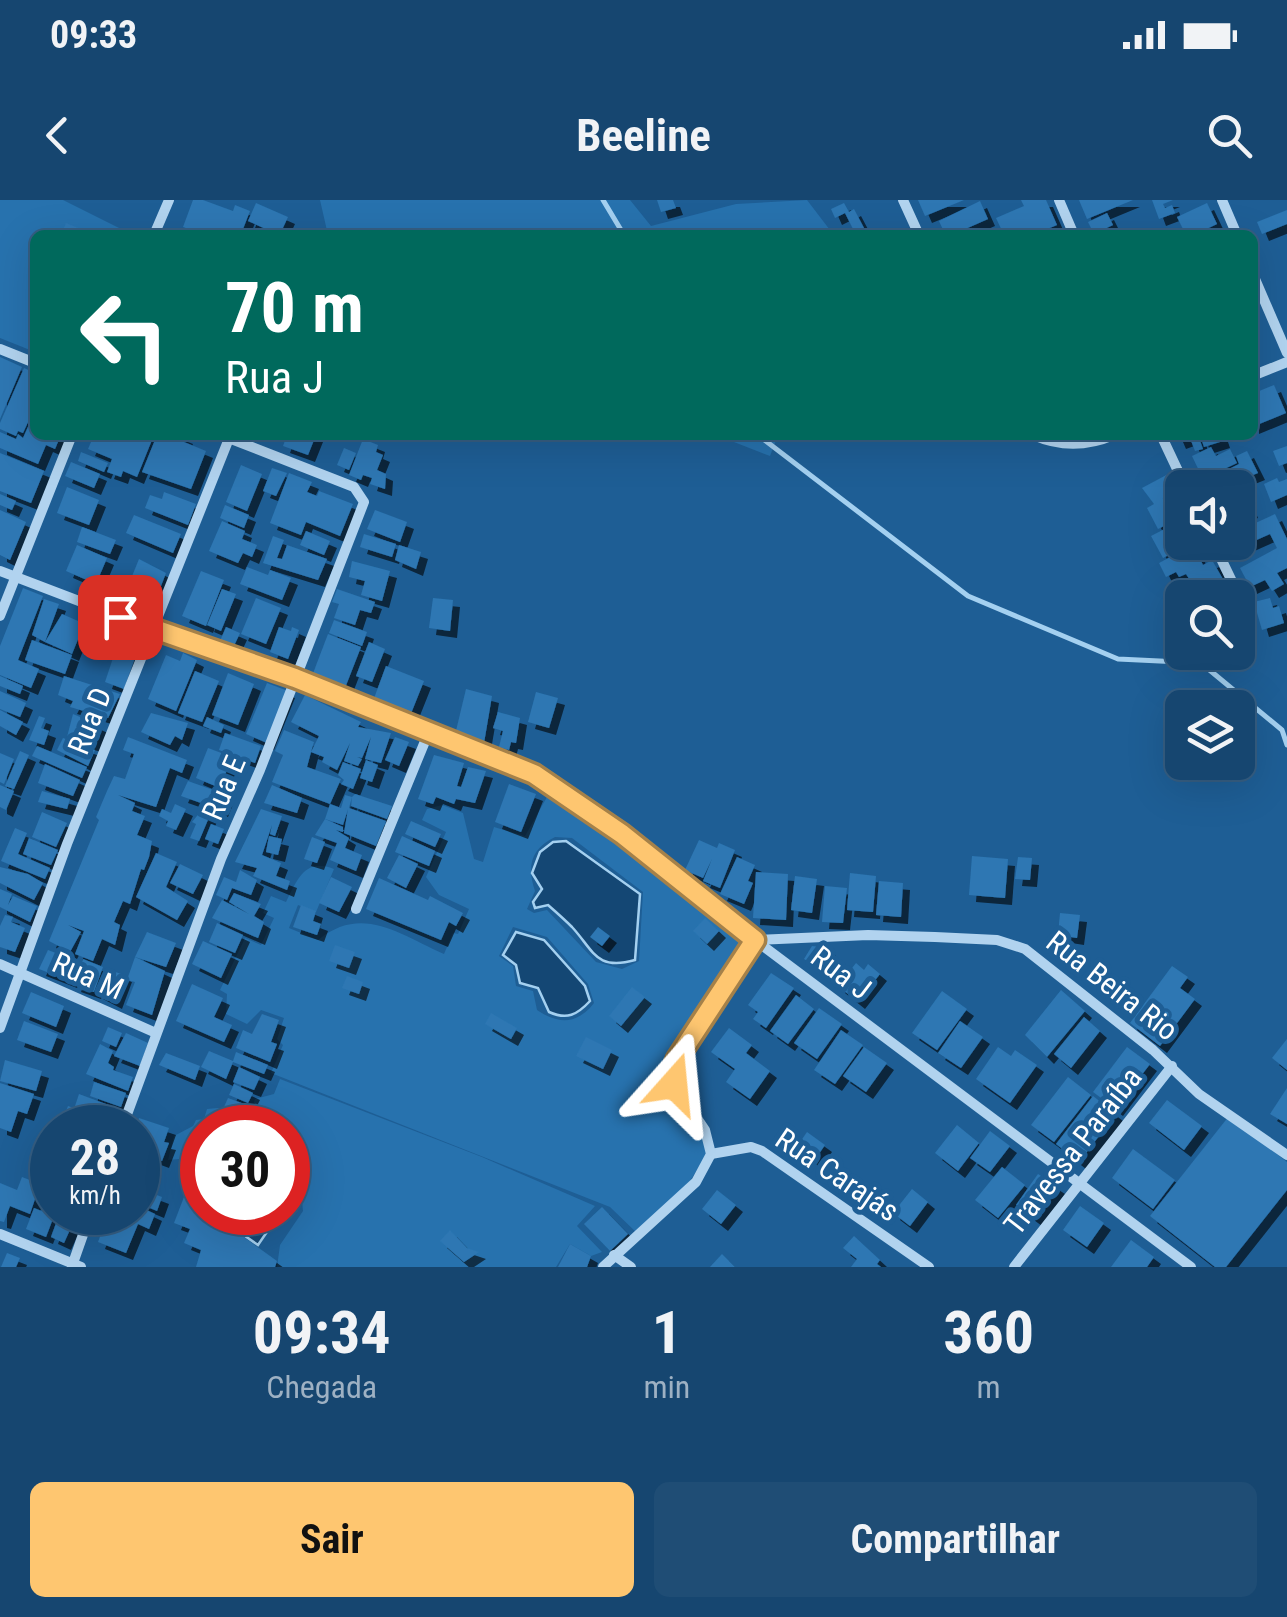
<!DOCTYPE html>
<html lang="pt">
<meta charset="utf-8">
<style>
body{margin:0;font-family:"Roboto Condensed",sans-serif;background:#1f4d75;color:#f1f3f6;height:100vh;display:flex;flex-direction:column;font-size:38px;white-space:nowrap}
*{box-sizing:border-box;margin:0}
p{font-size:32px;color:#9eb1c3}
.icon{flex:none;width:55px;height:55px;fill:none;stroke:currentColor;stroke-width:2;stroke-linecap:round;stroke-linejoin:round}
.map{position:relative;height:1067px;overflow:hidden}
.panel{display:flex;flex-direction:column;background:#164670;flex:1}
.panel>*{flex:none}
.top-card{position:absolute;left:30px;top:30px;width:1228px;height:210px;border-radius:15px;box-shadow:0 10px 40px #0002,0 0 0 2px #355e83;background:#00695c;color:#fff;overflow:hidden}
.controls{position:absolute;left:1165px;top:270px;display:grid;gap:20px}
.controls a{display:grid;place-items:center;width:90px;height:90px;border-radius:15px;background:#164670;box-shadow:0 10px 40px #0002,0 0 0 2px #355e83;font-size:50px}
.speed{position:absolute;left:30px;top:905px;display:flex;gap:20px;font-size:50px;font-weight:700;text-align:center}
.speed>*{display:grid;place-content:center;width:130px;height:130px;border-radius:50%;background:#164670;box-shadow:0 10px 40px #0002,0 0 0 2px #355e83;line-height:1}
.speed small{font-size:25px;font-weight:400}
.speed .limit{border:15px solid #d22;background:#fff;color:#111}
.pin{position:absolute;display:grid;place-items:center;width:85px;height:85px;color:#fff;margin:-42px;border-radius:20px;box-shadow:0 5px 15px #0006}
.me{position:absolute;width:110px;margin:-55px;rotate:18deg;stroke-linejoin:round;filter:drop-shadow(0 0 8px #0008)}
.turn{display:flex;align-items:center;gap:35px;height:210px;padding:0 30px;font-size:45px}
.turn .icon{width:130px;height:130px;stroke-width:2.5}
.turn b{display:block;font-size:70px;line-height:85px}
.eta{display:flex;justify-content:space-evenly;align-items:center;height:170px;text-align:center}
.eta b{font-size:60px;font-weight:700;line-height:70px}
.cta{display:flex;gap:20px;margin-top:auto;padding:20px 30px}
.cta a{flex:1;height:115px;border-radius:15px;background:#fec670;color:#111;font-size:40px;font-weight:700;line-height:115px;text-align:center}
.cta a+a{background:#1f4d75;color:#f1f3f6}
.status{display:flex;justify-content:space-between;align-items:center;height:70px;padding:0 50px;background:#164670;direction:ltr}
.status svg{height:28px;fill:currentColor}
header{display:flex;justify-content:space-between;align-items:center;height:130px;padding:0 30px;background:#164670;font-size:45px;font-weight:700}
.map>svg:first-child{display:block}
.green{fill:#2772ae;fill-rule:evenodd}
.water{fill:#144774;stroke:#a4d0f0;stroke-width:2.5}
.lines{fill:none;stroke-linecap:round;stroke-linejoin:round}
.stream{stroke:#a4d0f0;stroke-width:5}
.building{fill:#2d77b3;filter:url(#shadow)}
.street{stroke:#b1d3ef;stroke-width:10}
.route-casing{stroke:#a58149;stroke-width:25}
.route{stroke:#fec670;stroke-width:18}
.labels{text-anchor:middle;stroke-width:10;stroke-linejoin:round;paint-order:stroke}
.street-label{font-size:30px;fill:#fff;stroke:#1e5e95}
</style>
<div class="status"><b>09:33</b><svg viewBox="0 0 49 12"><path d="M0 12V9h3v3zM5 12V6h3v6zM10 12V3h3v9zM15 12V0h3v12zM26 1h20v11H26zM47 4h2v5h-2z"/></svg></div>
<header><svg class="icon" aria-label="back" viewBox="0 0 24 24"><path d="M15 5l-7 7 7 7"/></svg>Beeline<svg class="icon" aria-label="search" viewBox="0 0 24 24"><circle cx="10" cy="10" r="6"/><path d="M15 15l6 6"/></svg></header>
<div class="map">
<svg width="1287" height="1067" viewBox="0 0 1287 1067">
<defs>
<filter id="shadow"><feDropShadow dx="7" dy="7" stdDeviation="0" flood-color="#0009"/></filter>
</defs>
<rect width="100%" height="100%" fill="#1e5e95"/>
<!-- green -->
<g class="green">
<path d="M0 0H63L133 35H35V152L0 138Z"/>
<path d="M320 0H630L651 26 736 4 807 0 833 34 837 35H328Z"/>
<path d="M716 235H778L770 256Z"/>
<path d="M547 597 763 745 668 869 667 882 701 931 707 954 690 981 638 1034 610 1007 271 873 283 845 277 839 284 818 261 810 247 824 226 814 227 794 220 790 245 738 261 745 274 718 263 713 271 696 286 702C297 680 305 657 334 669L316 712 298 705 289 728 318 740C362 704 399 734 444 754L453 733 458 734 469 709 439 695 426 677 446 632 422 620 427 609 442 605 463 613 474 659 483 662 494 627 525 636ZM555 637 572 638 643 692 639 761 622 769 596 762 547 710 534 713 527 709 535 691C527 667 530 649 555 637ZM513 727 547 737 588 784 594 803C578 824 559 825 537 810L533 791 516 786 513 766 499 756Z"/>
<path d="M280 879 482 957 595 1006 577 1026 602 1052 591 1056 570 1044 556 1067H277L280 1045 303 1011 302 1001 288 992V928H202V957L168 960 174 936 193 926 196 920 204 919 207 909 218 908 248 920 255 899 274 894Z"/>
</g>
<!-- water -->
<g class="water">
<path d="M566 641 640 694 635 760C596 771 594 751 572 727 564 719 556 712 548 705L535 708 533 702 542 689 532 673 540 652 553 642Z"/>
<path d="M516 732 544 740 585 786 590 801C577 815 567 820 549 812L538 788 520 783 516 765 503 755Z"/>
<path d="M259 1013 273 1023 258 1045 222 1020 227 1013Z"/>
</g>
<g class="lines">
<!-- stream -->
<g class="stream">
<path d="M603 0 624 35"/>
<path d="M758 235 968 396 1118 459 1201 463 1282 530 1287 545"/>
</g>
</g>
<!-- building -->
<g class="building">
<path d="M193 0H203L233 11 235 5 250 11 243 29 258 35H206L183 27Z"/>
<path d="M657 0H673L676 8 661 12Z"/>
<path d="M918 0H964L925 16Z"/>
<path d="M1021 0H1046L1057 25 1033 35H1004L996 18 1024 6Z"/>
<path d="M1079 0H1133L1087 19Z"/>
<path d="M1152 0H1173L1163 4 1165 8 1172 5 1175 13 1159 19Z"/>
<path d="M980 1 988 19 954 34 951 28 944 32 939 21Z"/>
<path d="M256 3 288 17 281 32 289 35H279L248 21Z"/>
<path d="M844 3 849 12 854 9 864 28 855 33 845 13 835 18 831 9Z"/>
<path d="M1207 3 1217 24 1194 35H1186L1177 17Z"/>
<path d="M1287 10V24L1262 34 1257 22Z"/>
<path d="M1107 13 1113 25 1094 34 1088 22Z"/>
<path d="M66 23 95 35H61Z"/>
<path d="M0 157 22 167 0 219Z"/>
<path d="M24 168 35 173V207L23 233 18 231 16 236 0 229V223Z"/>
<path d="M1274 185 1286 213 1252 227V194Z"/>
<path d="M35 211V235H61L55 249 46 245 38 264 0 248V232L16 239 18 234 23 238Z"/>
<path d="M94 235H154L137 277 123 271 121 277 107 272 112 259 88 249Z"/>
<path d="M157 235H181L186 237 184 242 206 251 191 289 142 272Z"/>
<path d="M287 235H316L308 255 283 246Z"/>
<path d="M1176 235H1198L1203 249 1195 251 1190 238 1179 242Z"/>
<path d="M1200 235H1221L1223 241 1204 247Z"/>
<path d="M363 239 378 245 376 252 383 255 377 270 386 274 385 289 370 284 372 278 363 275 361 280 349 275Z"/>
<path d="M1287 246V263L1279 266 1273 251Z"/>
<path d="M1211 247 1216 256 1230 249 1237 263 1203 279 1192 256Z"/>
<path d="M344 248 356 253 349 270 337 265Z"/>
<path d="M1247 251 1258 273 1238 281 1251 311 1238 316V281L1231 284 1225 271 1239 264 1236 256Z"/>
<path d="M81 252 108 263 104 272 78 261Z"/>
<path d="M0 253 44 271 31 303 0 291Z"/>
<path d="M71 262 100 274 94 288 65 276Z"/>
<path d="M241 265 262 274 247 311 226 302Z"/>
<path d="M272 268 287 273 276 296 263 291Z"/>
<path d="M1172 272 1181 289 1162 299 1182 290V317L1158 329 1147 308 1154 304 1142 288Z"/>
<path d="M289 273 312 282 307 292 317 296 319 291 353 304 340 336 306 322 301 335 270 323Z"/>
<path d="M1223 273 1229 288H1206L1203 281Z"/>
<path d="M1277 278 1279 282 1287 279V295L1271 302 1264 284Z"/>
<path d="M67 287 99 300 89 325 57 313Z"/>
<path d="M164 292 196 304 188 325 145 308 150 295 162 299Z"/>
<path d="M0 294 16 301 12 310 0 305Z"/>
<path d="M225 305 249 315 244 328 220 318Z"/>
<path d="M0 310 26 322 10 360 0 355Z"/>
<path d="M375 310 407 322 400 342 367 329Z"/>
<path d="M1275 314 1287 339V368L1277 373 1284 384 1272 391 1265 380 1250 387 1240 368 1277 348 1270 334 1243 346 1238 331Z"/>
<path d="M134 315 181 334 173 353 126 333Z"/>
<path d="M1182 320V342L1188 345 1163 358 1151 336Z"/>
<path d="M222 321 245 331 242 339 257 345 252 357 243 353 238 363 209 351Z"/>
<path d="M82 327 116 340 110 354 77 342Z"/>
<path d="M306 331 330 341 324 355 300 345Z"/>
<path d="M364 334 396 344 392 357 360 347Z"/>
<path d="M273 336 284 340 277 358 282 359 287 345 327 359 318 380 263 363Z"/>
<path d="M77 345 107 358 96 384 66 371Z"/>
<path d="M399 345 421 352 416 369 395 360Z"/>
<path d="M1193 345 1203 365 1212 360 1224 381 1200 396 1186 374 1179 377 1176 372 1166 377 1159 363Z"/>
<path d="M139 359 166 373 151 412 122 401Z"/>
<path d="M352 361 390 371 382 401 361 395 365 381 349 377Z"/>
<path d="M247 367 268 375 270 370 291 378 282 400 240 384Z"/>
<path d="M201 371 224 380 206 426 182 416Z"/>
<path d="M23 388 43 396 18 460 39 469 31 488 0 475V446Z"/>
<path d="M222 389 236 394 221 431 207 425Z"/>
<path d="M337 389 375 402 371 413 360 410 355 425 334 418 339 404 332 402Z"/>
<path d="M256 398 281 408 266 444 241 434Z"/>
<path d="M433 398 453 400 450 431 429 428Z"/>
<path d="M1270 398 1273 408 1279 406 1284 423 1262 430 1254 402Z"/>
<path d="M44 399 59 404 45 442 62 414 85 424 88 417 102 422 96 438 81 432 72 454 45 442 32 435Z"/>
<path d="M334 420 367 432 362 446 329 433Z"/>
<path d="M226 427 240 433 233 448 220 441Z"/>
<path d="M279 427 291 431 292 427 299 430 288 459 270 452Z"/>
<path d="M121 434 141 441 124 489 105 482Z"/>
<path d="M328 434 361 447 345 488 312 476Z"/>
<path d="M32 440 72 455 65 474 25 460Z"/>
<path d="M369 442 385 449 372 482 356 476Z"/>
<path d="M183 453 197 460 176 511 148 499 166 455 180 461Z"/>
<path d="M386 466 424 481 410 516 373 501Z"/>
<path d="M195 471 219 481 202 522 178 513Z"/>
<path d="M228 473 254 484 238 525 212 515Z"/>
<path d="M0 476 23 486 20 494 0 486Z"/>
<path d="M64 476 120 494 108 518 70 507 73 501 58 495Z"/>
<path d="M267 483 288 491 267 543 246 534Z"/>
<path d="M466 489 492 496 484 543 455 535Z"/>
<path d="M0 491 26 503 20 517 0 509Z"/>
<path d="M536 492 558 498 549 528 528 522Z"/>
<path d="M305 495 361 522 358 527 391 533 381 563 365 559 371 537 362 558 357 557 362 559 358 566 344 561 350 543 337 570 322 562 324 557 311 552 307 567 341 579 330 604 272 582 283 555 275 551 284 530 314 542 311 552 319 536 291 522Z"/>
<path d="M0 510 23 522 16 535 0 526Z"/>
<path d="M498 512 520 518 516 543 511 542 509 550 499 547 503 531 493 528Z"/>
<path d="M151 513 188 523 182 540 175 536 170 545 141 532Z"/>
<path d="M73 514 101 526 94 545 67 537Z"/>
<path d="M39 516 45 518 41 528 49 531 44 545 29 540Z"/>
<path d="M207 517 224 525 221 533 203 526Z"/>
<path d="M225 533 261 546 255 563 219 550Z"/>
<path d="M128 537 187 560 182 573 170 568 156 607 118 595 135 603 132 611 145 616 137 635 152 641 149 657 144 670 141 669 130 704 123 701 114 722 120 725 115 745 102 739 93 761 75 754 84 731 68 725 81 732 70 752 49 741 99 620 96 617 107 591 114 576 125 579 134 554 123 550Z"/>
<path d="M395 537 409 542 399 566 385 560Z"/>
<path d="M63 538 95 550 88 566 57 550Z"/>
<path d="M37 546 87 567 82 578 32 556Z"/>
<path d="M208 548 232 557 220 588 196 578Z"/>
<path d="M20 551 29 555 14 589 5 586Z"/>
<path d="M0 553 14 559 4 584 0 582Z"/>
<path d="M434 555 464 563 457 586 461 587 468 567 486 571 475 603 456 599 454 604 436 597 433 604 418 599Z"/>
<path d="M366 560 378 565 372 582 360 578Z"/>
<path d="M343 562 361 569 353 589 341 584 344 580 338 575Z"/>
<path d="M45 564 80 580 73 596 38 583Z"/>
<path d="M188 581 227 595 221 610 181 596Z"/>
<path d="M509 584 536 594 521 632 495 622Z"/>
<path d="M0 585 14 591 6 610 0 607Z"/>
<path d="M272 585 302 598 297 613 264 603Z"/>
<path d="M42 591 70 599 67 609 38 602Z"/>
<path d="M355 594 392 606 387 619 351 606 352 597 349 608 386 621 376 646 344 633 348 609 343 625 325 619 330 604 341 608 345 595 352 597Z"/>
<path d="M175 604 186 609 176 630 166 626 168 621 159 616 162 609 171 613Z"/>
<path d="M261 609 282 616 275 636 270 634 272 625 262 655 281 663 276 676 290 681 287 690 253 676 257 668 235 662Z"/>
<path d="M201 611 210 615 199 641 190 638 196 624 192 622Z"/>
<path d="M42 612 67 623 56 647 32 637Z"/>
<path d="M325 619 343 627V632L336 630 349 638 345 648 362 655 356 671 330 660 337 643 315 635Z"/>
<path d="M411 621 441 634 435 647 405 634Z"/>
<path d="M211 624 224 629 218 644 205 639Z"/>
<path d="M15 628 27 633 18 654 50 668 45 679 1 661Z"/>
<path d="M269 636 282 639 278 655 266 652Z"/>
<path d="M402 636 435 651 429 666 395 652Z"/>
<path d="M312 637 325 642 317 663 304 659Z"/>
<path d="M29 638 58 650 51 665 23 654Z"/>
<path d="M699 640 717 648 719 643 735 650 720 688 703 681 712 659 703 678 685 670Z"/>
<path d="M156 653 177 662 166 687 188 701 177 720 136 697Z"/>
<path d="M399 655 418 664 406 688 387 678Z"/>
<path d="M972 656 1008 659 1005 698 969 695Z"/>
<path d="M737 657 755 665 748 681 753 683 744 704 720 694Z"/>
<path d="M1018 657 1032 658 1030 680 1015 679Z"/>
<path d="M180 664 203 675 193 694 170 683Z"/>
<path d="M0 667 28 674 43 683 34 700 0 683Z"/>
<path d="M240 670 257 680 251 695 232 688 227 700 216 695 224 677 236 682Z"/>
<path d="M756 672 788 674 786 720 753 718Z"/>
<path d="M850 673 876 676 873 712 847 710Z"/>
<path d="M795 676 817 679 812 713 791 710Z"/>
<path d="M331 677 352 687 339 712 319 703Z"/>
<path d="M379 678 428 700 430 696 463 713 456 726 449 722 441 740 366 709Z"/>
<path d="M879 681 903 683 901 717 876 715Z"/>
<path d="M825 686 847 688 843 723 822 722Z"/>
<path d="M0 689 12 694 8 705 13 696 37 706 30 722 0 707Z"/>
<path d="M234 693 261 704 254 716 264 722 258 738 212 718 222 700 249 714 229 702Z"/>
<path d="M301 705 316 711 313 721 321 724 317 735 293 727Z"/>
<path d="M1060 713 1080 715 1077 738 1058 735Z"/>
<path d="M5 715 13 717 11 722 25 728 15 752 0 747V726Z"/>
<path d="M705 718 719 731 707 744 693 731Z"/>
<path d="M217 723 243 735 235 753 209 742Z"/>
<path d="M598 727 610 736 602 746 590 737Z"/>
<path d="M147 732 176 743 166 767 135 757Z"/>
<path d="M203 741 232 754 221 778 192 764Z"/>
<path d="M335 745 355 752 349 768 329 761Z"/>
<path d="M812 746 829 748 817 767 804 759Z"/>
<path d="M48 750 79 762 70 781 39 769Z"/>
<path d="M135 757 165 771 152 815 126 805 135 782 127 780Z"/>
<path d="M83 759 103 767 94 792 74 785Z"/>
<path d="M856 763 864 770 868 764 880 774 858 802 838 786Z"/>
<path d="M1172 766 1188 777 1180 788 1195 799 1160 846 1130 823Z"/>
<path d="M105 769 125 775 115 802 96 792Z"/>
<path d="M771 773 794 788 766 828 753 819 758 812 748 805Z"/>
<path d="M347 776 363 782 359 794 342 788Z"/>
<path d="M192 784 223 798 214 817 232 825 224 842 176 821Z"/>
<path d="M632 787 645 797 621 826 609 816Z"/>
<path d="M1061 790 1085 811 1047 857 1025 835Z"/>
<path d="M942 791 967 809 937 850 912 833Z"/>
<path d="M31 792 64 806 56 827 22 813Z"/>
<path d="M796 795 814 809 788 844 770 831Z"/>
<path d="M819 808 842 824 817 859 794 843Z"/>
<path d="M491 813 517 828 511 839 485 824Z"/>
<path d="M262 814 279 820 271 842 277 844 270 862 236 848 243 830 252 834Z"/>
<path d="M1084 817 1100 831 1071 868 1054 854Z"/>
<path d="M24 821 58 834 51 852 17 840Z"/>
<path d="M960 821 983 837 961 868 938 853Z"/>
<path d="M108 827 122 833 116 847 102 841Z"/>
<path d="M729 828 752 845 746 853 770 871 750 899 726 882 735 869 711 852Z"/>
<path d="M841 830 863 845 835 884 814 870Z"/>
<path d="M126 833 148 843 140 866 114 856Z"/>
<path d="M586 837 612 850 603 869 576 856Z"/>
<path d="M1287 839V870L1272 858Z"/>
<path d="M100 844 113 851 108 863 114 867 113 870 133 877 128 891 86 874Z"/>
<path d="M864 847 887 863 866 892 843 876Z"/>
<path d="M998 847 1011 856 1015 850 1037 865 1010 903 976 879Z"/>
<path d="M1127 847 1150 864 1116 909 1093 892Z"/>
<path d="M209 851 233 861 236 852 268 865 264 874 233 862 226 879 201 867Z"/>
<path d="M166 853 200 866 195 880 159 865Z"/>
<path d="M5 860 42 871 36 891 0 881Z"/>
<path d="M239 867 260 877 254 890 233 882Z"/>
<path d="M1068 877 1091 895 1054 942 1031 925Z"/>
<path d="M94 882 126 893 121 907 90 896Z"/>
<path d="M0 883 34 894 27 914 18 911 11 932 0 928Z"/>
<path d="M234 884 253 893 248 903 229 895Z"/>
<path d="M1287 888V924L1270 914Z"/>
<path d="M79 894 122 910 118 922 75 906Z"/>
<path d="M1093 896 1116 914 1079 962 1056 944Z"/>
<path d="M228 898 247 905 242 915 224 907Z"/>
<path d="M1167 900 1202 926 1184 950 1149 923Z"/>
<path d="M68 906 116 924 114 928H85L63 919Z"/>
<path d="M1229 916 1287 962V990L1226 1067H1215L1150 1016Z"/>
<path d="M139 918 169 928 164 942 169 943 162 961 138 952 136 928Z"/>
<path d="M957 925 979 943 958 971 935 953Z"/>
<path d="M990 931 1010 946 990 972 970 958Z"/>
<path d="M807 932 825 945 814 961 796 948Z"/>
<path d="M1133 949 1175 980 1153 1009 1112 978Z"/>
<path d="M202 950V1012H216L210 1028 216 1017 277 1061 275 1067H196L201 1050 184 1043 190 1029 174 1023Z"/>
<path d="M1002 967 1025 985 998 1018 975 1000Z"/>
<path d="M138 970 152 975 147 989 138 985Z"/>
<path d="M1038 974 1058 987 1035 1019 1016 1005Z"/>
<path d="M22 977 40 984 30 1014 10 1006 4 1022 0 1021V983L17 990Z"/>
<path d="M138 988 162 997 157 1011 138 1003Z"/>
<path d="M912 989 928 1002 910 1026 893 1013Z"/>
<path d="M717 990 736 1005 721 1024 702 1009Z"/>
<path d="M138 1006 155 1014 149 1029 138 1024 126 1053 98 1042 109 1012H138Z"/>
<path d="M1080 1006 1104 1023 1087 1047 1063 1030Z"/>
<path d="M602 1007 628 1034 610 1051 584 1024Z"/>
<path d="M34 1008 54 1016 46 1037 26 1029Z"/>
<path d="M59 1015 74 1021 64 1043 51 1037Z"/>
<path d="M450 1030 467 1048 479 1052 464 1062 440 1041Z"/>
<path d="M854 1036 880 1060 877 1064 881 1067H851L857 1059 843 1048Z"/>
<path d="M1131 1040 1154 1057 1147 1067H1111Z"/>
<path d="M570 1044 591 1056 587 1067H558Z"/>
<path d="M7 1053 20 1058 16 1067H1Z"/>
<path d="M722 1054 735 1067H710Z"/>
</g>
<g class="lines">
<!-- street -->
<g class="street">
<path d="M903 0 919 35"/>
<path d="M1059 0 1074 35"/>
<path d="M1222 0 1237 35"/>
<path d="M154 35 169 0"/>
<path d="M1252 72 1287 153"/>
<path d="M0 149 35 163"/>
<path d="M1252 176 1287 162"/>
<path d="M1033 235C1060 247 1086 247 1114 235"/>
<path d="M1161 235 1186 288"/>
<path d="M1213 342 1239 396"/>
<path d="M0 371 155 430 295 478 534 574 622 634 755 740 1191 1067"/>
<path d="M0 416 72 235"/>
<path d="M356 709 428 534"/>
<path d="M0 764 156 833"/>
<path d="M0 828 67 644 230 236"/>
<path d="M122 928 221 659 260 570 364 302 354 287 221 235"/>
<path d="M711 954 751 947 762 951 929 1067"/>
<path d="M0 1034 81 1067"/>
<path d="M614 1055 631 1067"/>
<path d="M72 1066 91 1012"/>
<path d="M603 1067 696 982 711 954 705 930 674 884 672 868 755 740 868 735 935 737 997 740 1025 749 1153 850 1199 894 1287 955"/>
<path d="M1014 1067 1172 866"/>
</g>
</g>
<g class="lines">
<defs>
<path id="route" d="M120 417 295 478 534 574 622 634 755 740 677 859 671 875 674 884"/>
</defs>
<!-- route casing -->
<use href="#route" class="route-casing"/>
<!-- route -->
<use href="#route" class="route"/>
</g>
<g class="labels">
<!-- street labels -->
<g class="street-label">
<text transform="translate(90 521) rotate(-68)" y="10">Rua D</text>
<text transform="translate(224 588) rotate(-67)" y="10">Rua E</text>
<text transform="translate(841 773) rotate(37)" y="10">Rua J</text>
<text transform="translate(88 776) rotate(24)" y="10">Rua M</text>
<text transform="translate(1112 786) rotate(38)" y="10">Rua Beira Rio</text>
<text transform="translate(1073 951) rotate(-52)" y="10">Travessa Paraíba</text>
<text transform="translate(837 975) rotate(34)" y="10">Rua Carajás</text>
</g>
</g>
</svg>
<div class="controls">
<a><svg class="icon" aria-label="sound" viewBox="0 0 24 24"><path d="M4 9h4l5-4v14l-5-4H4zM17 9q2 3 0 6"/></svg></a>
<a><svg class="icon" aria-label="search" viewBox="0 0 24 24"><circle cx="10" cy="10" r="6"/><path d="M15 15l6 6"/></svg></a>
<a><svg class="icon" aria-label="layers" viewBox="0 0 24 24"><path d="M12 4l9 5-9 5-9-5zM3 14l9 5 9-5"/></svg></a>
</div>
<div class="speed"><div>28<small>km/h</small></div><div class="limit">30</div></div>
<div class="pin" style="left:120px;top:417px;background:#d93025"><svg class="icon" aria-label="arrive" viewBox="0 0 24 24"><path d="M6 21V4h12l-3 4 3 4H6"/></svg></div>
<svg class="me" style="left:674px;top:884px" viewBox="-20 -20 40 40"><path d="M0-17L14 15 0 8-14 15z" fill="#fec670" stroke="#fff" stroke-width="4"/></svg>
<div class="top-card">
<div class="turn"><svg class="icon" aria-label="left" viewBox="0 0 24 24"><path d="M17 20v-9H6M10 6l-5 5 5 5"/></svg><div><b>70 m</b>Rua J</div></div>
</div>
</div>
<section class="panel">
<div class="eta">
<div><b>09:34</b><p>Chegada</p></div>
<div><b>1</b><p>min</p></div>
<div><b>360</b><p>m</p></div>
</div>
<div class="cta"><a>Sair</a><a>Compartilhar</a></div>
</section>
